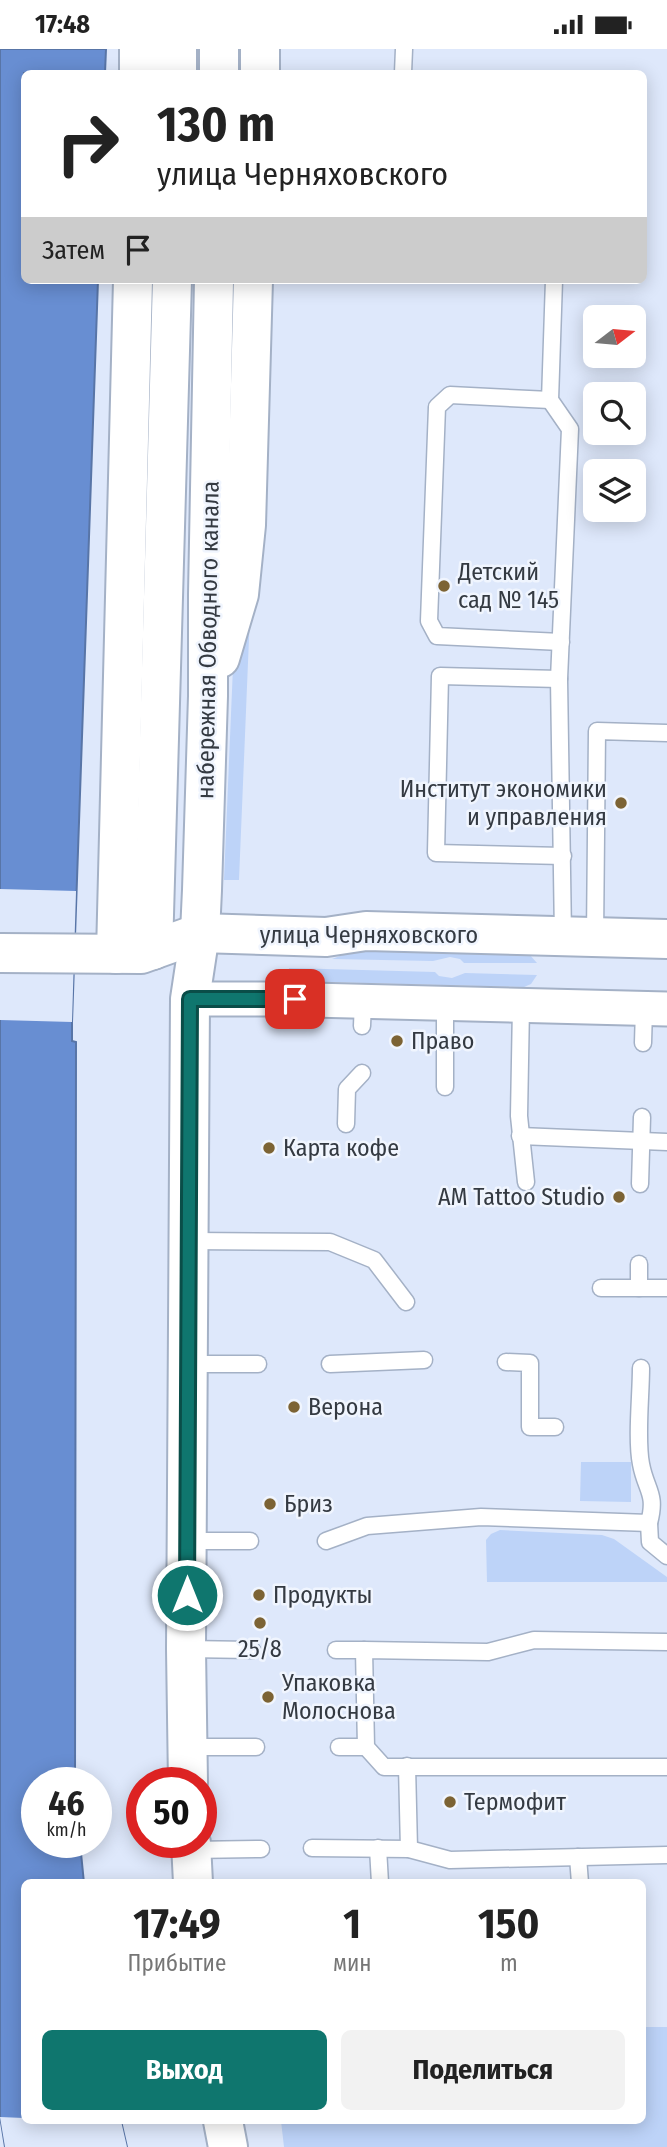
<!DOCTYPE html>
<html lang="ru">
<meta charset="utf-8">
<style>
body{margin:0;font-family:"Fira Sans Condensed",sans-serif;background:#f2f2f2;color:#222;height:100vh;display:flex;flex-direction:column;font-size:26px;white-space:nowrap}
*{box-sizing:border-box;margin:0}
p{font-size:23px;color:#767676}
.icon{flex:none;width:38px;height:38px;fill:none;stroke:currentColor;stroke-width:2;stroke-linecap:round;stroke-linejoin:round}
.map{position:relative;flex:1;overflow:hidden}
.panel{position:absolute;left:21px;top:1830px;width:625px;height:245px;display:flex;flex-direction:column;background:#fff;border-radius:10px;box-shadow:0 4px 18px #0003}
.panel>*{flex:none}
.banner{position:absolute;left:21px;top:21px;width:626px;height:214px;border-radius:10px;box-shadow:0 4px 18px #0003;background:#fff;color:#222;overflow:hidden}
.needle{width:46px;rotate:74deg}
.controls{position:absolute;left:583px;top:256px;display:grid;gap:14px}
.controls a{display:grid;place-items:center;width:63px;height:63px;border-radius:10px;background:#fff;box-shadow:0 4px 18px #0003;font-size:35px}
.speed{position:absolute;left:21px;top:1718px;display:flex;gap:14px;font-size:35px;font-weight:700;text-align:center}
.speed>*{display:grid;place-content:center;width:91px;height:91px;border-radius:50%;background:#fff;box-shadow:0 4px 18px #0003;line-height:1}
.speed small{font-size:18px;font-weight:400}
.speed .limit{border:10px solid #d22;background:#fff;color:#111}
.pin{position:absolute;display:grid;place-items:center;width:60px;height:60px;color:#fff;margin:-30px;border-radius:14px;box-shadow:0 4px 10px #0006}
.me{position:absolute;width:77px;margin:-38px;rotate:0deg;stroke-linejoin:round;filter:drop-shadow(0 0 5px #0008)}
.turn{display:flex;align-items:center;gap:24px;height:147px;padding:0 21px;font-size:32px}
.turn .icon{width:91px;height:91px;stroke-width:2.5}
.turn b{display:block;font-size:49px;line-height:60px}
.then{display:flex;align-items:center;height:66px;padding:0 21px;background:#0003;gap:14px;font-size:26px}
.eta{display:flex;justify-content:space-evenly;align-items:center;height:119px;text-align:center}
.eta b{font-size:42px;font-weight:700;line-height:49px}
.action{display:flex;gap:14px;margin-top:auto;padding:14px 21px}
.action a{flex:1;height:80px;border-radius:10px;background:#0f766e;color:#fff;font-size:28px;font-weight:700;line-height:80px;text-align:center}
.action a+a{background:#f2f2f2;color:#222}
.status{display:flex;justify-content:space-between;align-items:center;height:49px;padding:0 35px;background:#fff;direction:ltr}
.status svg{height:19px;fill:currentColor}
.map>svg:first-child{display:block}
.green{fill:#bdd3f8}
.water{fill:#688ed2;stroke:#5875a7;stroke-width:2}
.pier{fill:#dee8fb}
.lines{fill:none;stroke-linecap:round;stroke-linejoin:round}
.lane-casing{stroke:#a4b1c6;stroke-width:19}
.street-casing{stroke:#a4b1c6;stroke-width:37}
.secondary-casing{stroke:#a4b1c6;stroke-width:42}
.lane{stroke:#fff;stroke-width:16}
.street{stroke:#fff;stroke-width:33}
.secondary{stroke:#fff;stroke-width:38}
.route-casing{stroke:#0a4d48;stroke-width:18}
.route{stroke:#0f766e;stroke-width:12}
.poi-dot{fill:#7c6334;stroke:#f0f5fe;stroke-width:2.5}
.labels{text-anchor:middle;stroke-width:5;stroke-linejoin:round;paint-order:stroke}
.poi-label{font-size:24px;fill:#343a42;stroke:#f0f5fe;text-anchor:start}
.street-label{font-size:24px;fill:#343a42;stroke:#f0f5fe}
</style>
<div class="status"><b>17:48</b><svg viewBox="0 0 49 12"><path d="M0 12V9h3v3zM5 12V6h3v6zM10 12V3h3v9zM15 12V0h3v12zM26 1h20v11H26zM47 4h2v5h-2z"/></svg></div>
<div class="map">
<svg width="667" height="2098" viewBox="0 0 667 2098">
<rect width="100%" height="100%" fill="#dee8fb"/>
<!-- green -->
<g class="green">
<path d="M251 541 239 831H224L234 594Z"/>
<path d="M361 899 529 905 537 914H464L460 910 450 908 433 912 332 910Z"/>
<path d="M289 919 435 923 439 927 452 929 465 924 537 926 531 935 524 938 288 932Z"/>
<path d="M581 1413H631V1453L580 1452Z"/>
<path d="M500 1481 602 1486 614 1490 667 1528V1533H487L486 1491 491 1485Z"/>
<path d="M642 1978H667V2098H284L281 2072H642Z"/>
</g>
<!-- water -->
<path class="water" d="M0 0H106L105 24H24V231H98L72 973V992L76 993 75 1734H37V1794H80L84 1834H24V2072H121L127 2098H5L0 2067Z"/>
<!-- pier -->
<g class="pier">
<path d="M0 840 76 842 72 973 0 971Z"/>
<path d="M0 2068 24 2069V2072H121L127 2098H5Z"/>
</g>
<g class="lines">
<defs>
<g id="lane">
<path d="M403 24 404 0"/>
<path d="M554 231 550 351 570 380 559 630 563 887"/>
<path d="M550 351 450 346 437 358 429 572 437 587 561 593"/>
<path d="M559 630 440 627 436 804 563 807"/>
<path d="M595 888 597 682 667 684"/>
<path d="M521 957 519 1067 526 1133"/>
<path d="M362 977 363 952"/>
<path d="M643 994 644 960"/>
<path d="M445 1038V954"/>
<path d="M346 1075 347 1040 362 1024"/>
<path d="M520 1087 667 1093"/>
<path d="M640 1135 642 1068"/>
<path d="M189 1192 330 1193 374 1211 406 1253"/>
<path d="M639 1215V1239"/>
<path d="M601 1239H667"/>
<path d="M506 1313 530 1314V1378H555"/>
<path d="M189 1315H258"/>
<path d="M330 1315 424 1311"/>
<path d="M649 1474 650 1493 667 1507"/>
<path d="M187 1492H250"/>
<path d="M326 1492 367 1477 481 1468 649 1474C657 1444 646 1442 641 1415 636 1390 641 1346 641 1319"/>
<path d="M667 1593 534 1591 488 1603 364 1601 366 1698 384 1718H667"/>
<path d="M186 1600 252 1601"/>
<path d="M336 1601H364"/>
<path d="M186 1698H256"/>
<path d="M339 1698H366"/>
<path d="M407 1717 409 1800"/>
<path d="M312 1799 409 1800 450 1811 667 1806"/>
<path d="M378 1799 380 1834"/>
<path d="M191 1801 261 1800"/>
<path d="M578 1808 580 1834"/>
</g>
<path id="street" d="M190 950H272L667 960"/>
<g id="secondary">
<path d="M139 24V0"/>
<path d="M177 24V0"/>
<path d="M219 24V0"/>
<path d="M260 24V0"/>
<path d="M220 609 239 545 246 476 253 231"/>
<path d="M153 901 172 231"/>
<path d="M0 904 141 905 200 884 326 888 366 882 667 890"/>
<path d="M116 905 133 231"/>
<path d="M188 1734 186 1600 190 950 200 884 202 841 208 647V545L214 231"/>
<path d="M191 1794 193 1834"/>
<path d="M223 2072 228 2098"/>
</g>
</defs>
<!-- lane casing -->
<use href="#lane" class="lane-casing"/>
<!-- street casing -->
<use href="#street" class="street-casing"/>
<!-- secondary casing -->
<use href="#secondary" class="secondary-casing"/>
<!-- lane -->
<use href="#lane" class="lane"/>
<!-- street -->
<use href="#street" class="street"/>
<!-- secondary -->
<use href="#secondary" class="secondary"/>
</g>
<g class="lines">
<defs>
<path id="route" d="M187 1546 190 950H295"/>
</defs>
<!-- route casing -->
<use href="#route" class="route-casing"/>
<!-- route -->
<use href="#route" class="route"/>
</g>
<!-- markers -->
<g class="poi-dot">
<circle cx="444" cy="537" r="7"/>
<circle cx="621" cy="754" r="7"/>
<circle cx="397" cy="992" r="7"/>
<circle cx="269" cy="1099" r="7"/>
<circle cx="619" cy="1148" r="7"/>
<circle cx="294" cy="1358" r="7"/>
<circle cx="270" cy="1455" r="7"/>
<circle cx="259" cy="1546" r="7"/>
<circle cx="260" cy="1574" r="7"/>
<circle cx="268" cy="1648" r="7"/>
<circle cx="450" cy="1753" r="7"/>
</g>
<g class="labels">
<!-- poi labels -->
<g class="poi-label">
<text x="458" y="531">Детский<tspan x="458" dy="28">сад № 145</tspan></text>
<text x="607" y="748" text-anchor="end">Институт экономики<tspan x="607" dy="28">и управления</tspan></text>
<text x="411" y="1000">Право</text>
<text x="283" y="1107">Карта кофе</text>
<text x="605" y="1156" text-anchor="end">AM Tattoo Studio</text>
<text x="308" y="1366">Верона</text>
<text x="284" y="1463">Бриз</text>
<text x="273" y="1554">Продукты</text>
<text x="260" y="1608" text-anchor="middle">25/8</text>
<text x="282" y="1642">Упаковка<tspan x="282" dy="28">Молоснова</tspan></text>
<text x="464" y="1761">Термофит</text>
</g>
<!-- street labels -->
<g class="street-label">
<text transform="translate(208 591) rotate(-89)" y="8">набережная Обводного канала</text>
<text x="369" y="894">улица Черняховского</text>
</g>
</g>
</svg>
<div class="controls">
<a><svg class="needle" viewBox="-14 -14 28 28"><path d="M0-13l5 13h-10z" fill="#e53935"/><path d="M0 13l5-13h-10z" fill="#767676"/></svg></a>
<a><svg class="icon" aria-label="search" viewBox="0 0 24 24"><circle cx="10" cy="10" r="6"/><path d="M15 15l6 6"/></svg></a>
<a><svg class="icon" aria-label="layers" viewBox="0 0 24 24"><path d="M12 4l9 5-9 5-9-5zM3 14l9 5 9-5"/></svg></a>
</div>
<div class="speed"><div>46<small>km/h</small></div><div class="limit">50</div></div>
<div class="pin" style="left:295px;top:950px;background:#d93025"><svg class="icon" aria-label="arrive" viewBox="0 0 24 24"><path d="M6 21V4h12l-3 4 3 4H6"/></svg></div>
<svg class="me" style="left:187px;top:1546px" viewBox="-20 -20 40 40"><circle r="17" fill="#0f766e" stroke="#fff" stroke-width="3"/><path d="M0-11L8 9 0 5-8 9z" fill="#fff"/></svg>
<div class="banner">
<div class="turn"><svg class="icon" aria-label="right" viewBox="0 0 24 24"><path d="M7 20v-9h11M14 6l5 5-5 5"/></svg><div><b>130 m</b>улица Черняховского</div></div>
<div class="then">Затем<svg class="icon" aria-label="arrive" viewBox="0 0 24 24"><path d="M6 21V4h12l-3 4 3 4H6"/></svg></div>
</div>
<section class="panel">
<div class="eta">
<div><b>17:49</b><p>Прибытие</p></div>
<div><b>1</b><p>мин</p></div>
<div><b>150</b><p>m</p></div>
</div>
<div class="action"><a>Выход</a><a>Поделиться</a></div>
</section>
</div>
